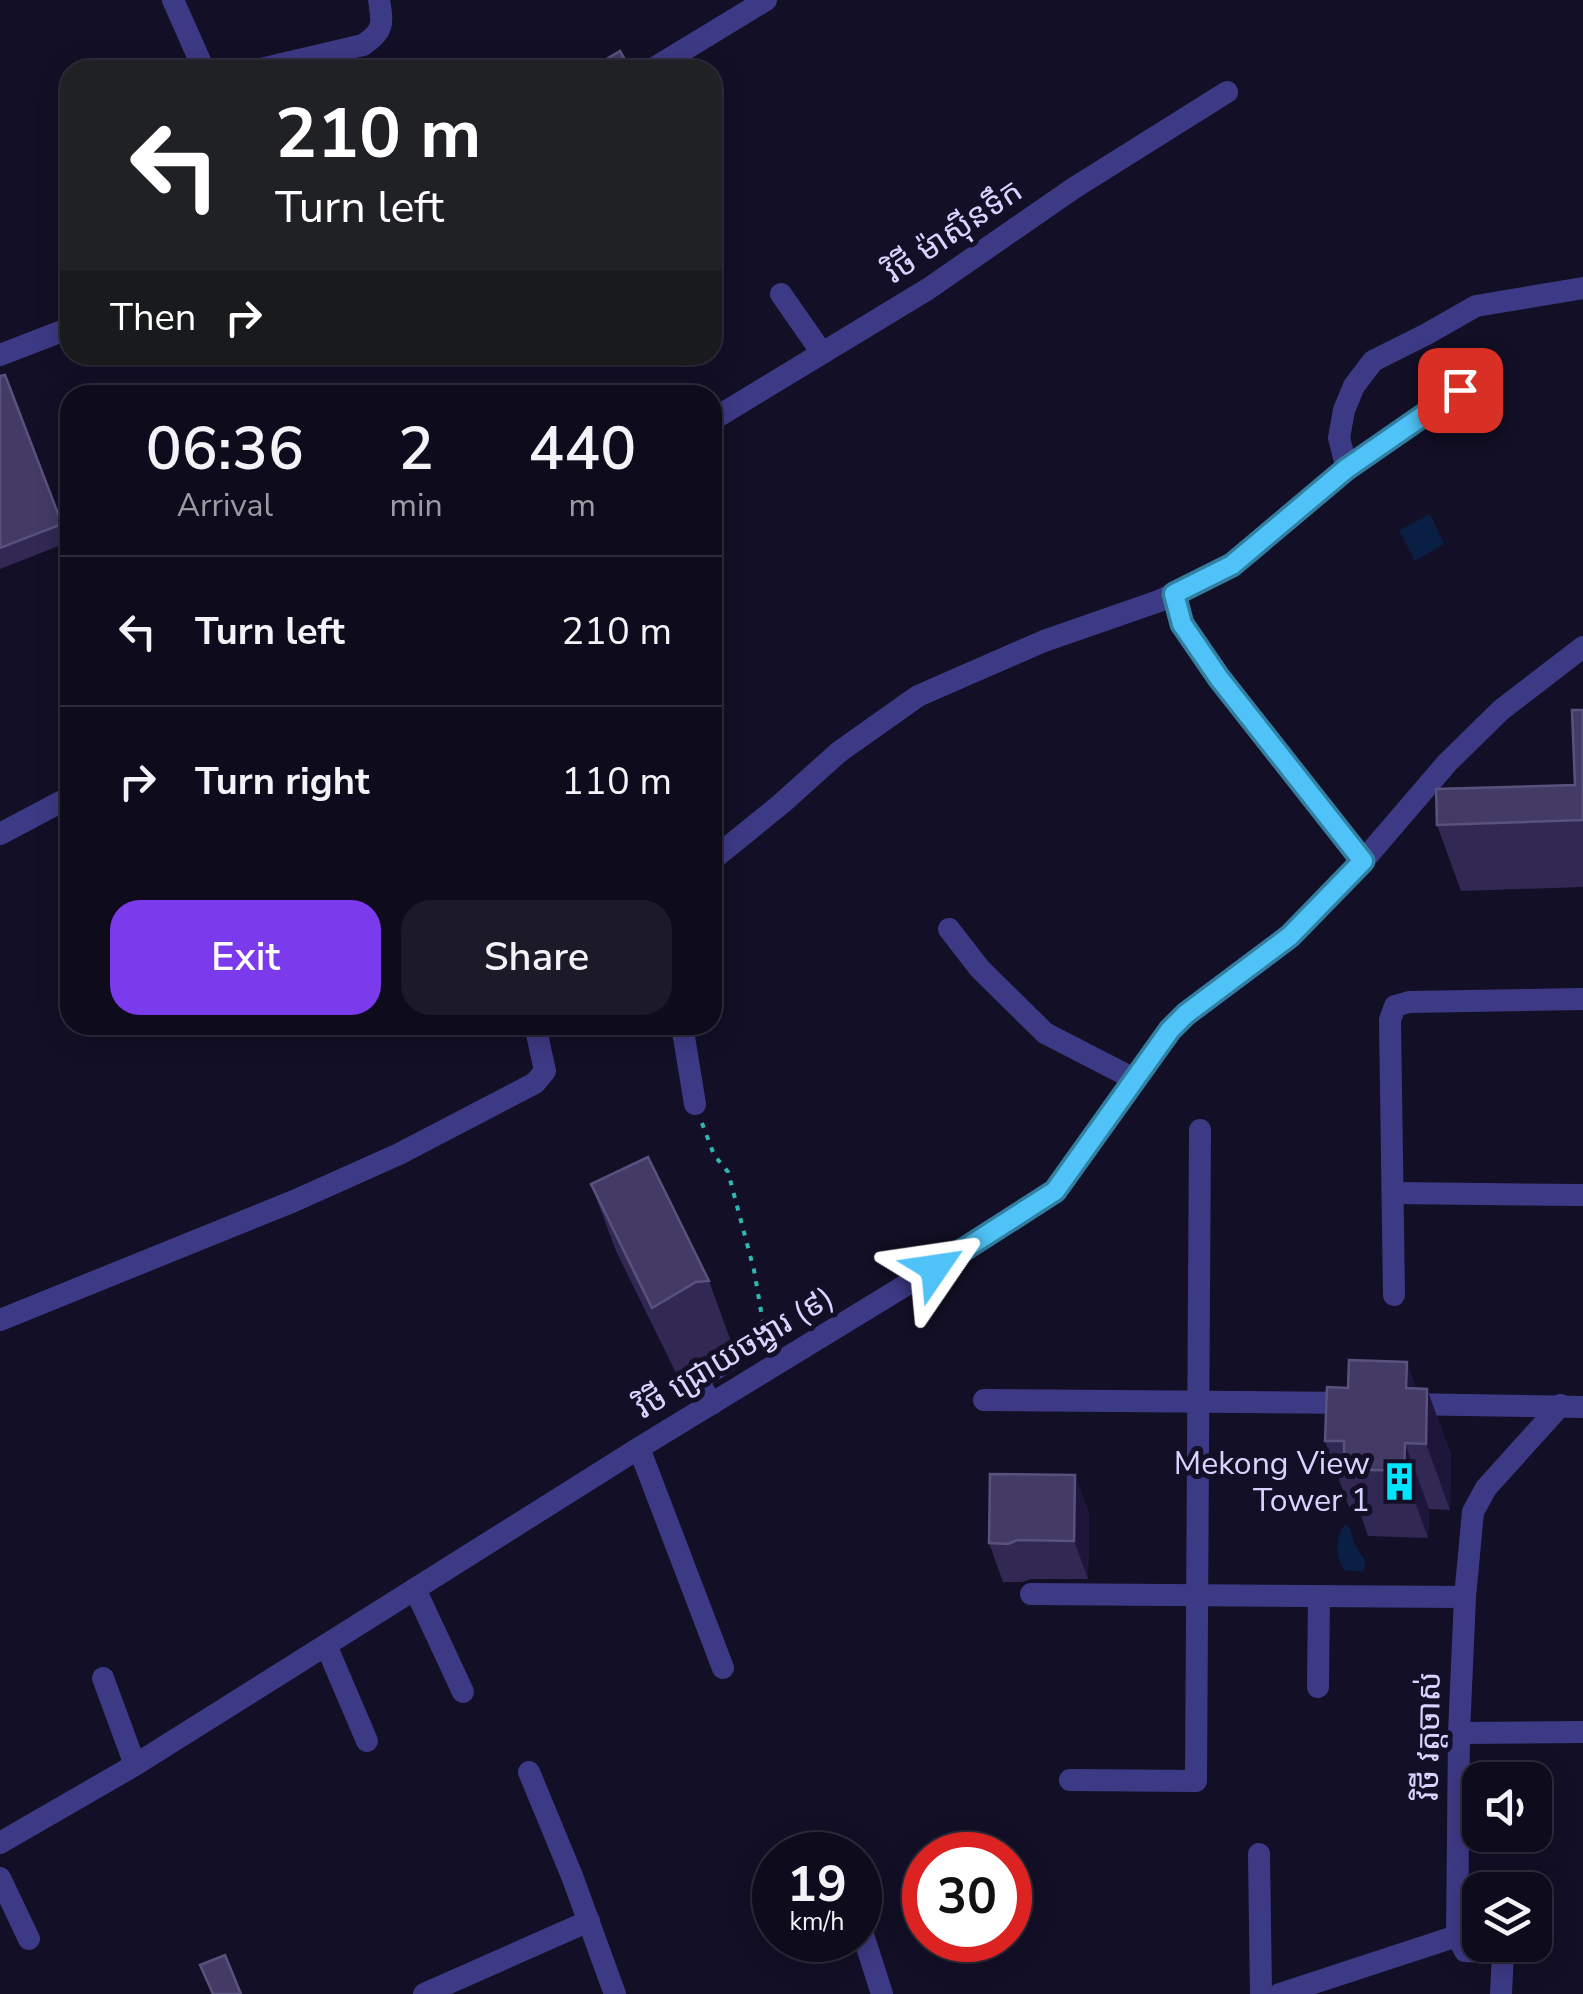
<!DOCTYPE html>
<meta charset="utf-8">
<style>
body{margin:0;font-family:"Nunito Sans","Noto Sans Khmer",sans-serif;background:#1c1929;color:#f1f3f6;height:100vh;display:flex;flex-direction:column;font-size:38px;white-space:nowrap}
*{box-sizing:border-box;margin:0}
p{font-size:32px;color:#9b9ba3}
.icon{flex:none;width:55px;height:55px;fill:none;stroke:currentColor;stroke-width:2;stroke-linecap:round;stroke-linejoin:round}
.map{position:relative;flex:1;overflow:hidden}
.drawer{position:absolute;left:60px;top:385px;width:662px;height:650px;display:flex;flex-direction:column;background:#0e0b1c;border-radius:30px;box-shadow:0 5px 25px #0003,0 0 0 2px #2e2b3b}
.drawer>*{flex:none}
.top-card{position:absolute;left:60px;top:60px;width:662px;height:305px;border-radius:30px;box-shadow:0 5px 25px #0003,0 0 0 2px #2e2b3b;background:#202124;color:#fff;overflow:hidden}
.tools{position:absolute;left:1462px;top:1762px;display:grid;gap:20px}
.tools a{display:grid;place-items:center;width:90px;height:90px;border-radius:20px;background:#0e0b1c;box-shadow:0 5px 25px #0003,0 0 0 2px #2e2b3b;font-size:50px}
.speed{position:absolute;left:752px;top:1832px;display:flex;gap:20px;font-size:50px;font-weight:700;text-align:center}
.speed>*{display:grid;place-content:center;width:130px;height:130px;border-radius:50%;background:#0e0b1c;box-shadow:0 5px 25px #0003,0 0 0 2px #2e2b3b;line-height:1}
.speed small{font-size:25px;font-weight:400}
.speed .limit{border:15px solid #d22;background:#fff;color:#111}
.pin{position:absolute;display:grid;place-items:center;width:85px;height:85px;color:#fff;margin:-42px;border-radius:20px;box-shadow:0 5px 15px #0006}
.me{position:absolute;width:110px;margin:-55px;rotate:58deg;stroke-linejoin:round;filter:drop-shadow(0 0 8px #0008)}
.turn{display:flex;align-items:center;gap:35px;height:210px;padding:0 50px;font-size:45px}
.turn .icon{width:130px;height:130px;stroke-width:2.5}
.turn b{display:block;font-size:70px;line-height:85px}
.then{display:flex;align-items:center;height:95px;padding:0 50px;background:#0003;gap:20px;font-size:38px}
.eta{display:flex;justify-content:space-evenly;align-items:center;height:170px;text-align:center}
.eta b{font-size:60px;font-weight:600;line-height:70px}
.cta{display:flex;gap:20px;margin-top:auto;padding:20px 50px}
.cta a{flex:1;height:115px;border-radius:30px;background:#7c3aed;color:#fff;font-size:40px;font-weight:600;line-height:115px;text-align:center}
.cta a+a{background:#1c1929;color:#f1f3f6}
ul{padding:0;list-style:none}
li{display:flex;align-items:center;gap:30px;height:150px;padding:0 50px;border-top:2px solid #2e2b3b}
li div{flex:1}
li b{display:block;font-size:38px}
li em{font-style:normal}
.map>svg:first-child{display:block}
.water{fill:#0a1f44}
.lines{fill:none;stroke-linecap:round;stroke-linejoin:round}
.path{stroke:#2fb8b0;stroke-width:4;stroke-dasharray:5 8;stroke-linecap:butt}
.minor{stroke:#3d3a85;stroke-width:22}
.wall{fill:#312854}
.shaded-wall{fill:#1d163a}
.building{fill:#433a66;stroke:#5a527e;stroke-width:2.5}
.route-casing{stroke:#337fa1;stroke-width:25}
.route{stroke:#4fc3f7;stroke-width:18}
.labels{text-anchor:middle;stroke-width:10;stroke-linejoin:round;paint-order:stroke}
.street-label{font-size:32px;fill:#d9d4ff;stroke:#130f26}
.poi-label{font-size:32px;fill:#d9d4ff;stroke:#130f26;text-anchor:end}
</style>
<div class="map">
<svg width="1583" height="1994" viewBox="0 0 1583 1994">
<rect width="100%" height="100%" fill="#130f26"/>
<!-- water -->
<g class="water">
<path d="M1430 514 1444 544 1415 561 1399 530Z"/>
<path d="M1346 1524C1353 1531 1351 1536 1355 1545 1360 1556 1369 1557 1363 1572L1344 1570C1336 1556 1334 1536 1346 1524Z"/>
</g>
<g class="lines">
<!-- path -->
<path class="path" d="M702 1123 714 1155 728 1172 754 1270 767 1346"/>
<!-- minor -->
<g class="minor">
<path d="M173 0 204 70"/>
<path d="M256 70 363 45C384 31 383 24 379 0"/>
<path d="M651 70 766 0"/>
<path d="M781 294 822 353"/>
<path d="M0 355 70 328"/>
<path d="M712 420 928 289 1074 188 1227 92"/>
<path d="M1347 469 1339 438 1344 410 1354 386 1373 361 1425 335 1476 306 1583 288"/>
<path d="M1173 595 1182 624 1219 678 1363 861"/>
<path d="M0 834 70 797"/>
<path d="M712 860 781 804 839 752 918 696 1044 641 1159 601 1233 565 1347 469 1460 390"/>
<path d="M949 929 980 969 1045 1033 1136 1080"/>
<path d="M682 1025 695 1104"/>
<path d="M1393 1193 1583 1195"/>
<path d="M1394 1295 1390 1020 1395 1006 1409 1002 1583 999"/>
<path d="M0 1320 294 1201 399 1154 535 1083 545 1071 535 1025"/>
<path d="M984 1400 1355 1403"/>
<path d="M712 1404 697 1380 728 1361"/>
<path d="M1402 1404 1583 1407"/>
<path d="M639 1448 723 1668"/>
<path d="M415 1589 463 1692"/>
<path d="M1031 1594 1465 1597"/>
<path d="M326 1645 367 1741"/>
<path d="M103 1678 135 1765"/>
<path d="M1318 1687 1319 1596"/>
<path d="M1459 1733 1583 1732"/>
<path d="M529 1772 572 1876 615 1994"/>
<path d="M1070 1780 1196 1781 1200 1130"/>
<path d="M0 1843 135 1765 639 1448 1001 1227 1055 1191 1170 1030 1186 1014 1290 935 1363 861 1447 763 1501 710 1583 647"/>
<path d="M1259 1854 1261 1994"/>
<path d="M0 1878 29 1939"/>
<path d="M860 1925 882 1994"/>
<path d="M1457 1936 1459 1733 1465 1597 1473 1512 1486 1488 1561 1405"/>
<path d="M1457 1936 1465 1951 1503 1953 1501 1994"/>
<path d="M424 1994 589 1921"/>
<path d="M1280 1994 1457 1936"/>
</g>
</g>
<!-- wall -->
<g class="wall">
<path d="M5 375 69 542 0 569V376Z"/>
<path d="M1583 710V887L1461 891 1437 825 1575 785Z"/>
<path d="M591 1184 709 1281 733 1347 720 1348 677 1375 616 1251Z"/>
<path d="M1417 1388 1427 1389 1451 1455 1450 1510 1429 1509 1428 1538 1368 1536 1358 1507H1349L1325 1441Z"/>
<path d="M1075 1475 1089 1514 1088 1579H1031L1022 1582H1003L989 1543Z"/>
</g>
<!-- shaded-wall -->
<g class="shaded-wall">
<path d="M1407 1362 1426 1415 1427 1389 1451 1455 1450 1510 1406 1388Z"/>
<path d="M1405 1443 1429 1509 1428 1538 1404 1471Z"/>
<path d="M1075 1475 1089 1514 1088 1579 1074 1541Z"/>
</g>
<!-- building -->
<g class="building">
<path d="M620 51 631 70H588Z"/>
<path d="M5 375 62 524 0 548V376Z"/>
<path d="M1572 710H1583V820L1437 825 1436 789 1575 785Z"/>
<path d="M648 1157 709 1281 696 1282 652 1308 591 1184Z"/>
<path d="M1349 1360 1407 1362 1406 1388 1427 1389 1426 1444 1405 1443 1404 1471 1344 1469V1441H1325L1327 1387 1348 1388Z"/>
<path d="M990 1474 1075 1475 1074 1541 1017 1540 1008 1544 989 1543Z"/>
<path d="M225 1955 241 1994H213L200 1965Z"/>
</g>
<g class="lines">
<defs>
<path id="route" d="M935 1268 1055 1191 1170 1030 1186 1014 1290 936 1363 861 1219 678 1182 624 1174 594 1232 565 1346 469 1460 390"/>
</defs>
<!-- route casing -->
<use href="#route" class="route-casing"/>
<!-- route -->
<use href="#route" class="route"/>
</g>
<!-- icons -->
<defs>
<symbol id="building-bare" viewBox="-9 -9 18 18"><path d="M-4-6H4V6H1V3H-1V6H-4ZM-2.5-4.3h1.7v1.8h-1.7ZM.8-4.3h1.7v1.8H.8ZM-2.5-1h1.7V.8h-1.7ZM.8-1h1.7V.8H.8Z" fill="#00e5ff" stroke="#130f26" stroke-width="2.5" paint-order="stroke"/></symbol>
</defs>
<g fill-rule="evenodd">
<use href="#building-bare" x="1372" y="1454" width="55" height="55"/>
</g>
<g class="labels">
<!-- street labels -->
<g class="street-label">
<text transform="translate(953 231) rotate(-34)" y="11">វិថី ម៉ាស៊ីនទឹក</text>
<text transform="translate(734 1352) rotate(-31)" y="11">វិថី ជ្រោយចង្វារ (៩)</text>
<text transform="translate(1428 1736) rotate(-89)" y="11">វិថី វត្តចាស់</text>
</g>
<!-- poi labels -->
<g class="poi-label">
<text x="1370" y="1474">Mekong View<tspan x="1370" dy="37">Tower 1</tspan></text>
</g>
</g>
</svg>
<div class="tools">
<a><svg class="icon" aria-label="sound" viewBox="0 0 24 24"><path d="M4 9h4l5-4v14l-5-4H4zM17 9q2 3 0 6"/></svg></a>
<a><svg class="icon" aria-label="layers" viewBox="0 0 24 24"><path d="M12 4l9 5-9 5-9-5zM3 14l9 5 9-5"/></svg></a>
</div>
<div class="speed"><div>19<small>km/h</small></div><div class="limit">30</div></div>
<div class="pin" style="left:1460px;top:390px;background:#d93025"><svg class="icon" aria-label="arrive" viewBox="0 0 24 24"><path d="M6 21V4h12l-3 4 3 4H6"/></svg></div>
<svg class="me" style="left:935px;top:1268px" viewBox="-20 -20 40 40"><path d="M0-17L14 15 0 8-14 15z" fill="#4fc3f7" stroke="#fff" stroke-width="4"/></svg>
<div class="top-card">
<div class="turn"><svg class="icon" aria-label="left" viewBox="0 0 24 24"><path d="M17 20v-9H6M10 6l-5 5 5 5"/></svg><div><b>210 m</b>Turn left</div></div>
<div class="then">Then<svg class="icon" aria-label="right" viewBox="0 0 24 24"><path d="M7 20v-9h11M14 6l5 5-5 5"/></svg></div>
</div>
<section class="drawer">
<div class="eta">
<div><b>06:36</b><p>Arrival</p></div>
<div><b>2</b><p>min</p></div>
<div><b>440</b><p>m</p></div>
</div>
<ul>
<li><svg class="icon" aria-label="left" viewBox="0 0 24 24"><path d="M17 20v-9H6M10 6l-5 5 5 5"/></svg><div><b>Turn left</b></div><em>210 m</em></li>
<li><svg class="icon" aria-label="right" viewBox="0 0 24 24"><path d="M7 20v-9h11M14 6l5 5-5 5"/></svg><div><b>Turn right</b></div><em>110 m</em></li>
</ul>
<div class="cta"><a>Exit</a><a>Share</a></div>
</section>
</div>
